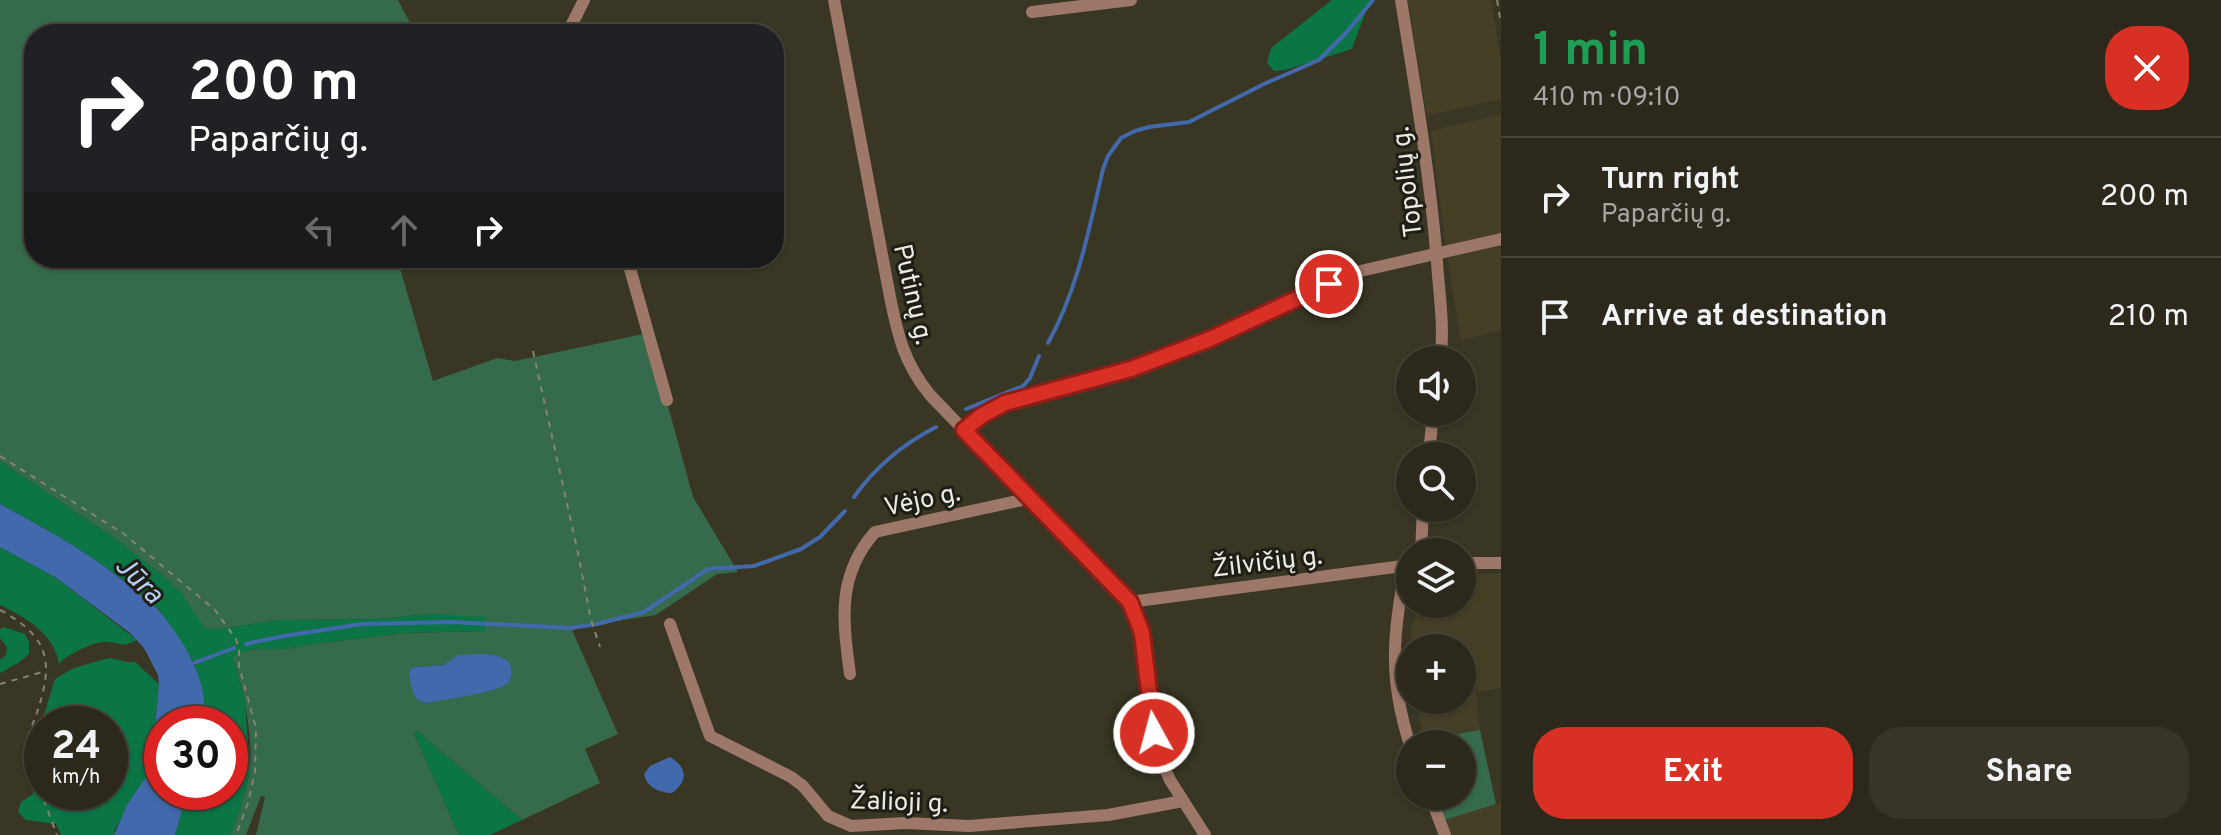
<!DOCTYPE html>
<meta charset="utf-8">
<style>
body{margin:0;font-family:Overpass,sans-serif;background:#383428;color:#f1f3f6;height:100vh;display:flex;flex-direction:column;font-size:30px;white-space:nowrap}
*{box-sizing:border-box;margin:0}
p{font-size:26px;color:#a6a6a3}
.icon{flex:none;width:44px;height:44px;fill:none;stroke:currentColor;stroke-width:2;stroke-linecap:round;stroke-linejoin:round}
.map{position:relative;flex:1;overflow:hidden}
.drawer{display:flex;flex-direction:column;background:#2c281b;width:720px}
.drawer>*{flex:none}
.guide{position:absolute;left:24px;top:24px;width:760px;height:244px;border-radius:32px;box-shadow:0 2px 6px #0004,0 0 0 2px #48443a;background:#202124;color:#fff;overflow:hidden}
.buttons{position:absolute;left:1396px;top:346px;display:grid;gap:16px}
.buttons a{display:grid;place-items:center;width:80px;height:80px;border-radius:50%;background:#2c281b;box-shadow:0 2px 6px #0004,0 0 0 2px #48443a;font-size:40px}
.speed{position:absolute;left:24px;top:706px;display:flex;gap:16px;font-size:40px;font-weight:700;text-align:center}
.speed>*{display:grid;place-content:center;width:104px;height:104px;border-radius:50%;background:#2c281b;box-shadow:0 2px 6px #0004,0 0 0 2px #48443a;line-height:1}
.speed small{font-size:20px;font-weight:400}
.speed .limit{border:12px solid #d22;background:#fff;color:#111}
.pin{position:absolute;display:grid;place-items:center;width:68px;height:68px;color:#fff;margin:-34px;border:4px solid #fff;border-radius:50%;box-shadow:0 2px 8px #0007}
.me{position:absolute;width:88px;margin:-44px;rotate:353deg;stroke-linejoin:round;filter:drop-shadow(0 0 6px #0008)}
.turn{display:flex;align-items:center;gap:28px;height:168px;padding:0 32px;font-size:36px}
.turn .icon{width:104px;height:104px;stroke-width:2.5}
.turn b{display:block;font-size:56px;line-height:68px}
.lanes{display:flex;align-items:center;height:76px;padding:0 32px;background:#0003;justify-content:center;gap:40px;direction:ltr}
.lanes .off{opacity:.35}
.round{display:grid;place-items:center;flex:none;width:84px;height:84px;border-radius:32px;background:#383428}
.head{display:flex;align-items:center;justify-content:space-between;height:136px;padding:0 32px}
h1{font-size:48px;font-weight:700;line-height:60px;color:#1e9e55}
.action{display:flex;gap:16px;margin-top:auto;padding:16px 32px}
.action a{flex:1;height:92px;border-radius:32px;background:#d93025;color:#fff;font-size:32px;font-weight:700;line-height:92px;text-align:center}
.action a+a{background:#383428;color:#f1f3f6}
ul{padding:0;list-style:none}
li{display:flex;align-items:center;gap:24px;height:120px;padding:0 32px;border-top:2px solid #48443a}
li div{flex:1}
li b{display:block;font-size:30px}
li em{font-style:normal}
main{display:flex;flex:1;min-height:0}
.map>svg:first-child{display:block}
.built{fill:#453f26}
.green{fill:#366a4c;fill-rule:evenodd}
.forest{fill:#0b7546;fill-rule:evenodd}
.water{fill:#4369ad}
.lines{fill:none;stroke-linecap:round;stroke-linejoin:round}
.stream{stroke:#4369ad;stroke-width:4}
.path{stroke:#868374;stroke-width:2;stroke-dasharray:6 6;stroke-linecap:butt}
.minor{stroke:#9d7869;stroke-width:12}
.route-casing{stroke:#8d1f18;stroke-width:20}
.route{stroke:#d93025;stroke-width:14}
.labels{text-anchor:middle;stroke-width:6;stroke-linejoin:round;paint-order:stroke}
.street-label{font-size:26px;fill:#edebe0;stroke:#1f1e16}
.water-label{font-size:28px;font-style:italic;fill:#b7cdf3;stroke:#1f1e16}
</style>
<main>
<div class="map">
<svg width="1501" height="835" viewBox="0 0 1501 835">
<rect width="100%" height="100%" fill="#3a3624"/>
<!-- built -->
<g class="built">
<path d="M1408 0H1491L1501 61V99L1427 116Z"/>
<path d="M1501 114V330L1461 341 1445 243 1431 131Z"/>
<path d="M1501 573V688L1476 692 1480 730 1424 738 1416 700H1462V648H1411V629L1420 604H1462V575Z"/>
<path d="M1501 803V835H1452L1445 820Z"/>
</g>
<!-- green -->
<g class="green">
<path d="M0 0H398L416 34H34V258H397L433 381 497 358 515 361 648 333 693 497 738 572 717 574 656 615 597 624 572 630 618 734 585 749 600 783 522 820 417 731 414 733 459 835H256L265 797 261 796 246 835H230C238 815 245 795 249 774 255 741 243 687 232 655L256 649H286L321 643 405 633 485 631 429 614 379 619 279 620 220 629H204L181 593 162 575 120 542 0 461ZM444 665 506 685 492 690 426 703 419 701 415 667Z"/>
<path d="M1480 730 1496 804 1445 820 1436 796H1462V744H1414L1413 741Z"/>
</g>
<!-- forest -->
<g class="forest">
<path d="M1332 0H1370L1352 49 1285 70 1274 71 1267 63 1271 48Z"/>
<path d="M0 461 120 542 162 575 181 593 205 628 220 629 279 620 379 619 429 614 485 617V631L405 633 321 643 286 649H256L233 655 245 702 250 771 241 806 230 835H175L187 792H230V724H204L206 709 194 663 159 610 122 579 86 554 46 529 0 504Z"/>
<path d="M0 547 55 577 137 640C119 649 122 642 106 642 94 641 66 655 59 664 55 634 25 617 0 605Z"/>
<path d="M4 627 25 634 29 642V654L18 663 0 673V660L6 655 7 647 0 638V629Z"/>
<path d="M109 658C118 659 125 663 135 662L159 684 151 770 115 829 114 835H61L56 824 26 820 18 812 21 802 33 794 35 744 55 679 74 668ZM42 724H110V792H42Z"/>
<path d="M417 731 522 820 490 835H459L414 733Z"/>
</g>
<!-- water -->
<g class="water">
<path d="M0 504C48 530 95 556 136 591 144 598 153 604 160 612 185 643 210 682 204 724H162V792H187L175 835H114L127 805 151 770 159 684 158 675 144 648 130 633 55 577 0 547Z"/>
<path d="M486 654 501 657 510 663C511 669 513 677 509 682 503 692 440 700 426 703L419 701 413 693 409 675 410 670 415 667 444 665 458 655Z"/>
<path d="M670 757C688 768 688 781 672 793 660 793 646 787 644 774L650 766Z"/>
</g>
<g class="lines">
<!-- stream -->
<g class="stream">
<path d="M1048 343C1078 289 1089 229 1103 169L1108 156 1121 138 1135 131 1149 127 1189 122 1264 84 1319 60 1346 33 1373 0"/>
<path d="M966 409 1023 386 1030 378 1039 356"/>
<path d="M854 497C876 466 903 444 936 427"/>
<path d="M246 644 284 636 362 624 452 622 571 628 597 624 644 612 708 569 754 566 801 549 820 537 845 511"/>
<path d="M191 664 234 648"/>
</g>
<!-- path -->
<g class="path">
<path d="M1497 0 1501 24"/>
<path d="M533 351 578 553 591 620 600 647"/>
<path d="M0 456 124 534 215 610 236 639 239 650V666L256 728 255 771 248 803 236 835"/>
<path d="M0 610C52 638 54 665 35 718 31 729 24 742 26 754 27 760 31 765 33 771 41 792 49 814 57 835"/>
<path d="M0 684 46 671"/>
</g>
<!-- minor -->
<g class="minor">
<path d="M834 0 890 297C898 336 904 363 930 395L1130 602 1142 633 1154 733 1160 758 1170 780 1205 835"/>
<path d="M1401 0C1415 87 1430 174 1437 262 1439 294 1445 328 1440 360"/>
<path d="M1032 12 1131 0"/>
<path d="M567 34 584 0"/>
<path d="M627 258 667 400"/>
<path d="M964 430 981 416 1005 403 1131 369 1210 339 1356 272 1501 239"/>
<path d="M1429 456 1433 412"/>
<path d="M1421 552 1423 508"/>
<path d="M1462 563H1501"/>
<path d="M1406 565C1393 633 1388 677 1410 745"/>
<path d="M1130 602 1410 565"/>
<path d="M670 624 710 736 791 777 803 786 828 816 851 826 906 823 969 826 1108 815 1183 801"/>
<path d="M850 674C843 621 836 576 875 532L1031 498"/>
<path d="M1430 796 1445 835"/>
</g>
</g>
<g class="lines">
<defs>
<path id="route" d="M1154 733 1142 633 1130 602 964 430 981 416 1005 403 1131 369 1210 339 1329 284"/>
</defs>
<!-- route casing -->
<use href="#route" class="route-casing"/>
<!-- route -->
<use href="#route" class="route"/>
</g>
<g class="labels">
<!-- street labels -->
<g class="street-label">
<text transform="translate(1406 182) rotate(-97)" y="9">Topolių g.</text>
<text transform="translate(914 294) rotate(77)" y="9">Putinų g.</text>
<text transform="translate(922 499) rotate(-12)" y="9">Vėjo g.</text>
<text transform="translate(1267 561) rotate(-7)" y="9">Žilvičių g.</text>
<text transform="translate(899 801) rotate(2)" y="9">Žalioji g.</text>
</g>
<!-- water labels -->
<g class="water-label">
<text transform="translate(140 579) rotate(45)" y="10">Jūra</text>
</g>
</g>
</svg>
<div class="buttons">
<a><svg class="icon" aria-label="sound" viewBox="0 0 24 24"><path d="M4 9h4l5-4v14l-5-4H4zM17 9q2 3 0 6"/></svg></a>
<a><svg class="icon" aria-label="search" viewBox="0 0 24 24"><circle cx="10" cy="10" r="6"/><path d="M15 15l6 6"/></svg></a>
<a><svg class="icon" aria-label="layers" viewBox="0 0 24 24"><path d="M12 4l9 5-9 5-9-5zM3 14l9 5 9-5"/></svg></a>
<a>+</a>
<a>−</a>
</div>
<div class="speed"><div>24<small>km/h</small></div><div class="limit">30</div></div>
<div class="pin" style="left:1329px;top:284px;background:#d93025"><svg class="icon" aria-label="arrive" viewBox="0 0 24 24"><path d="M6 21V4h12l-3 4 3 4H6"/></svg></div>
<svg class="me" style="left:1154px;top:733px" viewBox="-20 -20 40 40"><circle r="17" fill="#d93025" stroke="#fff" stroke-width="3"/><path d="M0-11L8 9 0 5-8 9z" fill="#fff"/></svg>
<div class="guide">
<div class="turn"><svg class="icon" aria-label="right" viewBox="0 0 24 24"><path d="M7 20v-9h11M14 6l5 5-5 5"/></svg><div><b>200 m</b>Paparčių g.</div></div>
<div class="lanes"><svg class="icon off" aria-label="left" viewBox="0 0 24 24"><path d="M17 20v-9H6M10 6l-5 5 5 5"/></svg><svg class="icon off" aria-label="ahead" viewBox="0 0 24 24"><path d="M12 20V5M6 11l6-6 6 6"/></svg><svg class="icon" aria-label="right" viewBox="0 0 24 24"><path d="M7 20v-9h11M14 6l5 5-5 5"/></svg></div>
</div>
</div>
<section class="drawer">
<div class="head"><div><h1>1 min</h1><p>410 m · 09:10</p></div><a class="round" style="background:#d93025;color:#fff"><svg class="icon" aria-label="close" viewBox="0 0 24 24"><path d="M6 6l12 12M18 6L6 18"/></svg></a></div>
<ul>
<li><svg class="icon" aria-label="right" viewBox="0 0 24 24"><path d="M7 20v-9h11M14 6l5 5-5 5"/></svg><div><b>Turn right</b><p>Paparčių g.</p></div><em>200 m</em></li>
<li><svg class="icon" aria-label="arrive" viewBox="0 0 24 24"><path d="M6 21V4h12l-3 4 3 4H6"/></svg><div><b>Arrive at destination</b></div><em>210 m</em></li>
</ul>
<div class="action"><a>Exit</a><a>Share</a></div>
</section>
</main>
